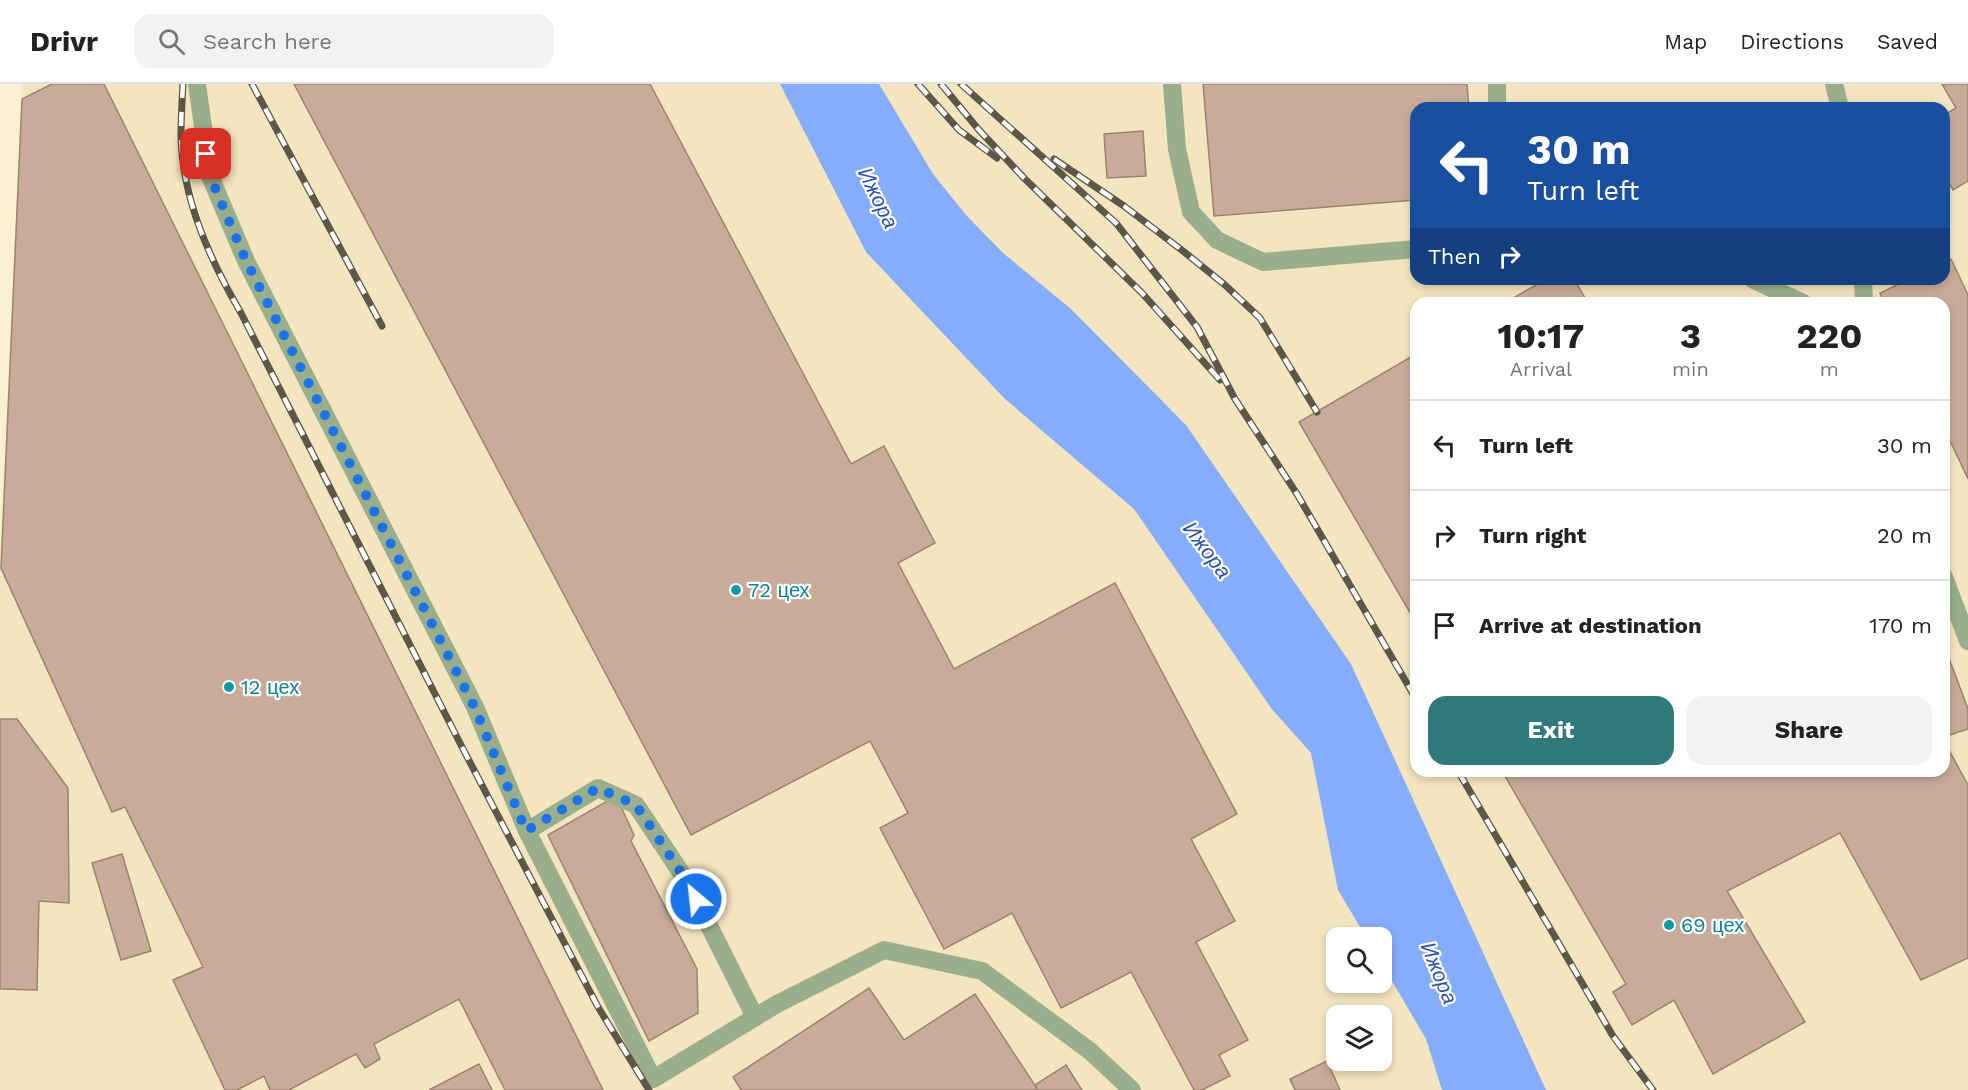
<!DOCTYPE html>
<meta charset="utf-8">
<style>
body{margin:0;font-family:"Work Sans",sans-serif;background:#f2f2f2;color:#222;height:100vh;display:flex;flex-direction:column;font-size:22px;white-space:nowrap}
*{box-sizing:border-box;margin:0}
p{font-size:20px;color:#767676}
.icon{flex:none;width:33px;height:33px;fill:none;stroke:currentColor;stroke-width:2;stroke-linecap:round;stroke-linejoin:round}
.map{position:relative;flex:1;overflow:hidden}
.details{position:absolute;left:1410px;top:213px;width:540px;height:480px;display:flex;flex-direction:column;background:#fff;border-radius:18px;box-shadow:0 3px 9px #0003}
.details>*{flex:none}
.top-card{position:absolute;left:1410px;top:18px;width:540px;height:183px;border-radius:18px;box-shadow:0 3px 9px #0003;background:#1a4fa0;color:#fff;overflow:hidden}
.fabs{position:absolute;left:1326px;top:843px;display:grid;gap:12px}
.fabs a{display:grid;place-items:center;width:66px;height:66px;border-radius:12px;background:#fff;box-shadow:0 3px 9px #0003;font-size:30px}
.pin{position:absolute;display:grid;place-items:center;width:51px;height:51px;color:#fff;margin:-26px;border-radius:12px;box-shadow:0 3px 9px #0006}
.me{position:absolute;width:66px;margin:-33px;rotate:332deg;stroke-linejoin:round;filter:drop-shadow(0 0 4px #0008)}
.turn{display:flex;align-items:center;gap:21px;height:126px;padding:0 18px;font-size:27px}
.turn .icon{width:78px;height:78px;stroke-width:2.5}
.turn b{display:block;font-size:42px;line-height:51px}
.then{display:flex;align-items:center;height:57px;padding:0 18px;background:#0003;gap:12px;font-size:22px}
.eta{display:flex;justify-content:space-evenly;align-items:center;height:102px;text-align:center}
.eta b{font-size:36px;font-weight:700;line-height:42px}
.button{display:flex;gap:12px;margin-top:auto;padding:12px 18px}
.button a{flex:1;height:69px;border-radius:18px;background:#30797d;color:#fff;font-size:24px;font-weight:700;line-height:69px;text-align:center}
.button a+a{background:#f2f2f2;color:#222}
ul{padding:0;list-style:none}
li{display:flex;align-items:center;gap:18px;height:90px;padding:0 18px;border-top:2px solid #e0e0e0}
li div{flex:1}
li b{display:block;font-size:22px}
li em{font-style:normal}
header{display:flex;align-items:center;gap:36px;box-sizing:border-box;height:84px;padding:0 30px;background:#fff;border-bottom:2px solid #e0e0e0}
header strong{font-size:28px}
nav{display:flex;gap:33px;margin-inline-start:auto;font-size:21px}
.search{width:420px;height:54px;background:#f2f2f2;display:flex;align-items:center;gap:15px;box-sizing:border-box;padding:0 21px;border-radius:18px;color:#767676;font-size:22px}
.map>svg:first-child{display:block}
.built{fill:#f3e5bf;fill-rule:evenodd}
.water{fill:#86adfb}
.building{fill:#c8ac99;stroke:#9d8370;stroke-width:1.5}
.lines{fill:none;stroke-linecap:round;stroke-linejoin:round}
.lane{stroke:#9aae8b;stroke-width:18}
.rail-casing{stroke:#5d5747;stroke-width:7}
.rail{stroke:#fff;stroke-width:4.5;stroke-dasharray:14;stroke-linecap:butt}
.route{stroke:#1a73e8;stroke-width:10;stroke-dasharray:0 18}
.culture-dot{fill:#0f9aa8;stroke:#fff;stroke-width:2}
.labels{text-anchor:middle;stroke-width:4.5;stroke-linejoin:round;paint-order:stroke}
.culture-label{font-size:20px;fill:#0d838f;stroke:#fff;text-anchor:start}
.water-label{font-size:21px;font-style:italic;fill:#2951ab;stroke:#fff}
</style>
<header>
<strong>Drivr</strong>
<div class="search"><svg class="icon" aria-label="search" viewBox="0 0 24 24"><circle cx="10" cy="10" r="6"/><path d="M15 15l6 6"/></svg>Search here</div>
<nav><a>Map</a><a>Directions</a><a>Saved</a></nav>
</header>
<div class="map">
<svg width="1968" height="1006" viewBox="0 0 1968 1006">
<rect width="100%" height="100%" fill="#fbf0d1"/>
<!-- built -->
<path class="built" d="M22 0H1968V1006H0V468ZM1416 24H1944V195H1416ZM1416 219H1944V687H1416ZM1336 854H1382V898H1336ZM1336 932H1382V976H1336Z"/>
<!-- water -->
<path class="water" d="M780 0H879L933 90 966 131 1003 169 1071 225 1186 341 1351 580 1546 1006H1442L1426 955 1382 880V854L1366 853 1338 806 1311 669 1271 624 1134 425 1005 315 866 168Z"/>
<!-- building -->
<g class="building">
<path d="M52 0H104L603 1006H505L459 915 374 960 380 975 365 984 356 970 289 1006H270L264 992 237 1006H225L173 896 203 883 125 723 112 728 1 484 22 15Z"/>
<path d="M294 0H650L851 380 884 362 935 459 898 479 954 585 1115 499 1237 730 1191 755 1235 837 1196 858 1248 956 1219 971 1230 992 1202 1006H1194L1131 888 1061 924 1012 829 944 865 880 744 908 729 870 657 691 751Z"/>
<path d="M1203 0H1467L1469 24H1416V116L1214 132Z"/>
<path d="M1942 0H1968V97L1953 106 1944 91V31L1956 24Z"/>
<path d="M1143 47 1146 92 1107 94 1104 50Z"/>
<path d="M1951 175 1968 211V395L1944 344V219H1884L1880 209 1909 195H1944V179Z"/>
<path d="M1546 195H1574L1588 219H1505Z"/>
<path d="M1416 270V539L1299 338Z"/>
<path d="M1944 561 1968 625V645L1944 653Z"/>
<path d="M0 635H17L68 704 69 819 39 817 37 906 0 905Z"/>
<path d="M1944 657 1968 701V874L1921 896 1840 749 1727 807 1805 938 1713 990 1674 916 1632 941 1613 908 1626 900 1502 687H1944Z"/>
<path d="M616 712 634 751 631 757 697 885 698 929 649 957 548 751Z"/>
<path d="M122 770 151 867 121 876 92 779Z"/>
<path d="M869 904 904 956 975 910 1038 1006H741L733 993Z"/>
<path d="M1327 977 1340 1006H1295L1290 995Z"/>
<path d="M479 980 492 1006H429Z"/>
<path d="M1066 981 1082 1006H1038L1035 1001Z"/>
</g>
<g class="lines">
<!-- lane -->
<g class="lane">
<path d="M197 0 210 92 246 177 475 623 527 747 653 995 777 920 884 866 982 887 1090 967 1132 1006"/>
<path d="M1172 0 1177 65 1191 128 1217 156 1263 178 1416 165"/>
<path d="M1834 0 1840 24"/>
<path d="M1497 24V0"/>
<path d="M1752 195 1803 219"/>
<path d="M1863 195 1864 219"/>
<path d="M1944 493 1968 557"/>
<path d="M527 747 598 704 636 721 686 796 755 933"/>
</g>
<defs>
<g id="rail">
<path d="M183 0C182 17 181 34 181 51 182 115 210 176 241 229L462 663 598 923 649 1006"/>
<path d="M252 0 382 242"/>
<path d="M918 0 959 46 997 74"/>
<path d="M941 0 979 46 1024 94 1142 209 1220 296"/>
<path d="M961 0 1116 139 1197 243 1235 315 1297 410 1416 615"/>
<path d="M1054 75 1124 122 1183 167 1225 201 1260 234 1317 328"/>
<path d="M1458 687 1613 952 1653 1006"/>
</g>
</defs>
<!-- rail casing -->
<use href="#rail" class="rail-casing"/>
<!-- rail -->
<use href="#rail" class="rail"/>
</g>
<g class="lines">
<!-- route -->
<path class="route" d="M206 70 210 92 246 177 475 624 526 747 598 704 636 721 686 796 696 815"/>
</g>
<!-- markers -->
<g class="culture-dot">
<circle cx="736" cy="506" r="6"/>
<circle cx="229" cy="603" r="6"/>
<circle cx="1669" cy="841" r="6"/>
</g>
<g class="labels">
<!-- culture labels -->
<g class="culture-label">
<text x="748" y="513">72 цех</text>
<text x="241" y="610">12 цех</text>
<text x="1681" y="848">69 цех</text>
</g>
<!-- water labels -->
<g class="water-label">
<text transform="translate(878 114) rotate(64)" y="7">Ижора</text>
<text transform="translate(1207 466) rotate(53)" y="7">Ижора</text>
<text transform="translate(1439 889) rotate(68)" y="7">Ижора</text>
</g>
</g>
</svg>
<div class="fabs">
<a><svg class="icon" aria-label="search" viewBox="0 0 24 24"><circle cx="10" cy="10" r="6"/><path d="M15 15l6 6"/></svg></a>
<a><svg class="icon" aria-label="layers" viewBox="0 0 24 24"><path d="M12 4l9 5-9 5-9-5zM3 14l9 5 9-5"/></svg></a>
</div>
<div class="pin" style="left:206px;top:70px;background:#d93025"><svg class="icon" aria-label="arrive" viewBox="0 0 24 24"><path d="M6 21V4h12l-3 4 3 4H6"/></svg></div>
<svg class="me" style="left:696px;top:815px" viewBox="-20 -20 40 40"><circle r="17" fill="#1a73e8" stroke="#fff" stroke-width="3"/><path d="M0-11L8 9 0 5-8 9z" fill="#fff"/></svg>
<div class="top-card">
<div class="turn"><svg class="icon" aria-label="left" viewBox="0 0 24 24"><path d="M17 20v-9H6M10 6l-5 5 5 5"/></svg><div><b>30 m</b>Turn left</div></div>
<div class="then">Then<svg class="icon" aria-label="right" viewBox="0 0 24 24"><path d="M7 20v-9h11M14 6l5 5-5 5"/></svg></div>
</div>
<section class="details">
<div class="eta">
<div><b>10:17</b><p>Arrival</p></div>
<div><b>3</b><p>min</p></div>
<div><b>220</b><p>m</p></div>
</div>
<ul>
<li><svg class="icon" aria-label="left" viewBox="0 0 24 24"><path d="M17 20v-9H6M10 6l-5 5 5 5"/></svg><div><b>Turn left</b></div><em>30 m</em></li>
<li><svg class="icon" aria-label="right" viewBox="0 0 24 24"><path d="M7 20v-9h11M14 6l5 5-5 5"/></svg><div><b>Turn right</b></div><em>20 m</em></li>
<li><svg class="icon" aria-label="arrive" viewBox="0 0 24 24"><path d="M6 21V4h12l-3 4 3 4H6"/></svg><div><b>Arrive at destination</b></div><em>170 m</em></li>
</ul>
<div class="button"><a>Exit</a><a>Share</a></div>
</section>
</div>
